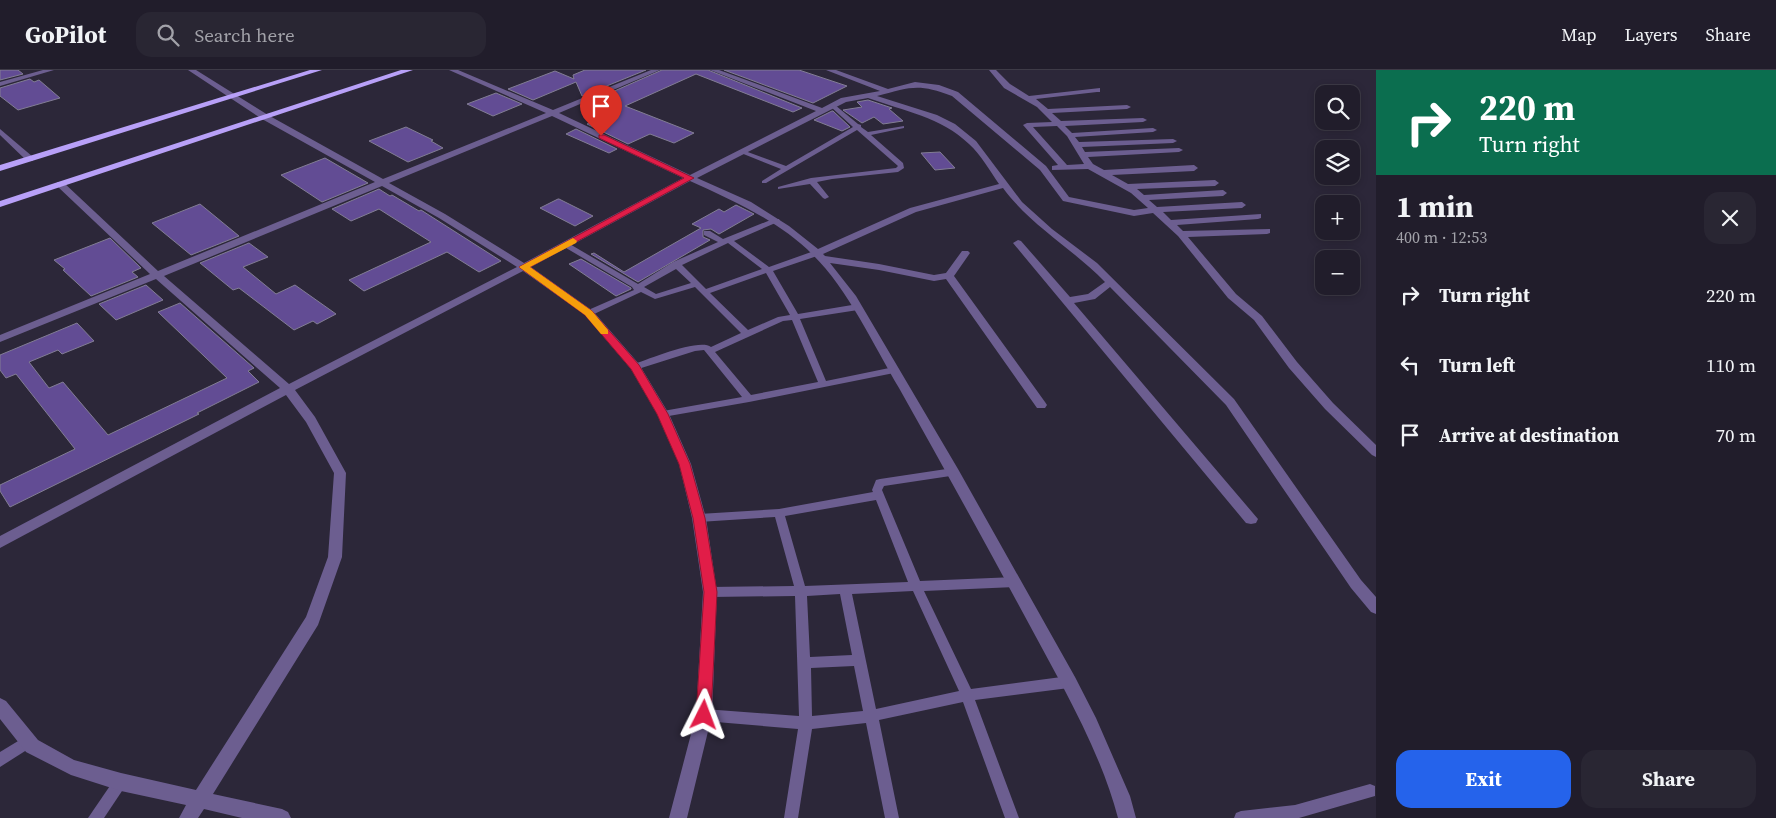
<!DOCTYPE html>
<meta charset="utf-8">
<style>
body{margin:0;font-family:"Source Serif 4",serif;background:#292633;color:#f1f3f6;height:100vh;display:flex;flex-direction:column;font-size:19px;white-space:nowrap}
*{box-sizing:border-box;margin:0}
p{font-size:16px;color:#a2a2a9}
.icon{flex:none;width:28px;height:28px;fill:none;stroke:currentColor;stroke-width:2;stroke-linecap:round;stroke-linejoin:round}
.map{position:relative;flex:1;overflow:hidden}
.side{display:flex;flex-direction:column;background:#211d2b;width:400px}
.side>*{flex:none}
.hud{background:#0b6e4f;color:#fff;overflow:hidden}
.buttons{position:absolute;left:1315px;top:15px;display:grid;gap:10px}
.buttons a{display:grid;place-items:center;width:45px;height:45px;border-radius:10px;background:#211d2b;box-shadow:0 2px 8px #0003,0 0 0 1px #3e3b47;font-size:25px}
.pin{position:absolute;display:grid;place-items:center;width:42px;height:42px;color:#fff;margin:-51px -21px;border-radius:50% 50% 50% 0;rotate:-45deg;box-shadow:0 0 5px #0007}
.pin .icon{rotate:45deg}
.me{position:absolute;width:55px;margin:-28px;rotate:3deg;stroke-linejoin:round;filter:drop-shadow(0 0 4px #0008)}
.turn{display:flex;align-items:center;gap:18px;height:105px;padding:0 20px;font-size:22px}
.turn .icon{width:65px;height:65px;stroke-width:2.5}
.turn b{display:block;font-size:35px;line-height:42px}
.round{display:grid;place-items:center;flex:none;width:52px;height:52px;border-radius:15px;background:#292633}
.summary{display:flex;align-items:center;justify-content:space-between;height:85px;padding:0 20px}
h1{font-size:30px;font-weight:700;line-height:38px}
.primary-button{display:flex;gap:10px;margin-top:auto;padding:10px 20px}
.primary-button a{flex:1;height:58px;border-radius:15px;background:#2563eb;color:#fff;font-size:20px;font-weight:700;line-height:58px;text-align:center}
.primary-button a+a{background:#292633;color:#f1f3f6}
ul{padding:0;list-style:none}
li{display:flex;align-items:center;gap:15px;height:70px;padding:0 20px}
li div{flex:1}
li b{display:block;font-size:19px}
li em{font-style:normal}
header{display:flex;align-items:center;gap:30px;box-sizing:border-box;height:70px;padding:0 25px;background:#211d2b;border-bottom:1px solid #3e3b47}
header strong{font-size:24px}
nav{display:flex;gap:28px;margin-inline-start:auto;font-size:18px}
.search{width:350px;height:45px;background:#292633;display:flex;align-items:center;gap:12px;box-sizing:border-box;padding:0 18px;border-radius:15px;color:#a2a2a9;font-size:19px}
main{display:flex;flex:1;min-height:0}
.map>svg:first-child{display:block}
.building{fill:#624c94;stroke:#827d94}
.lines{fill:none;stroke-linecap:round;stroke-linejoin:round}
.service{fill:#6c5e90;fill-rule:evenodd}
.minor{fill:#6c5e90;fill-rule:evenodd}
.trunk{fill:#b8a0f8;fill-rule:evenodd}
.route{fill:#e11d48;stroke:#92132f}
.slow{fill:#f59e0b}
</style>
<header>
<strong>GoPilot</strong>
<div class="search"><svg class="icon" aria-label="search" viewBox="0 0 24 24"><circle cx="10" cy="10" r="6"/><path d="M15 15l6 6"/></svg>Search here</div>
<nav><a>Map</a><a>Layers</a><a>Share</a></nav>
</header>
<main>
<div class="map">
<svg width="1376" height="748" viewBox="0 0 1376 748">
<rect width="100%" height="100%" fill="#2c2739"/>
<!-- building -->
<g class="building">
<path d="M0 0H18L23 4 0 10Z"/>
<path d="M585 0H646L582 26 576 12 533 30 508 19 555 1 574 9 573 5Z"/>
<path d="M662 0H708L802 38 793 42 696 4 625 36 694 63 674 73 650 64 628 74 587 54 605 46 587 39 585 34Z"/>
<path d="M724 0H799L847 16 813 33Z"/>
<path d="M30 9 34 12 39 10 60 28 18 40 0 26V18Z"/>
<path d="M496 23 522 34 493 46 467 34Z"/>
<path d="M868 30 892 38 889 39 903 51 883 54 874 47 862 53 843 40 862 37 857 32Z"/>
<path d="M832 41H833L850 57 842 61 814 50Z"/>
<path d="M406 57 433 70 431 71 443 78 408 92 369 71Z"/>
<path d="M576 59 617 79 609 83 566 64Z"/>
<path d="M940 82 955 98 935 100 921 83Z"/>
<path d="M325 88 368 113 322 132 281 105Z"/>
<path d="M379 119 390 126 392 125 419 141 421 140 501 191 479 202 447 182 364 221 349 210 431 172 379 139 351 151 332 139Z"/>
<path d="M558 129H559L593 146 575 156 540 138Z"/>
<path d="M200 134 239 166 191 185 152 153Z"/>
<path d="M736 135 754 144 719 164 711 159 703 160V167L710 170 638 212 591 184 594 183 624 202 701 158 692 154 719 139 724 142Z"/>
<path d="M110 168 141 198 132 202 138 207 91 226 63 200 65 199 54 190Z"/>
<path d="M249 173 268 187 243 197 276 224 295 215 336 244 317 254 313 251 294 260 239 218 233 220 200 193Z"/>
<path d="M581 189 631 218V219L616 226 569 194Z"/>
<path d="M146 215 163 230 116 250 99 234Z"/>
<path d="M180 233 254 298 248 301 259 312 197 343 199 344 10 437 0 421V415L75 379 16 304 6 308 0 300V285L77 253 94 271 62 284 58 280 29 292 49 318 63 312 108 365 227 308 158 242Z"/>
</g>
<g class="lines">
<!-- service -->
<g class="service">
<path d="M831 35H835L858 54 861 55V57L868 62 904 56V58L871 65 903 93 904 98 898 102 832 109 817 112 829 127 825 129 823 128 810 114 778 119V117L811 108 896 98 898 96 857 60 766 113H762V111L781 99 741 83V81H745L786 96 853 57 831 37Z"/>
<path d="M773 149H779L780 151 734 171 769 197 814 181H820V185L773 201 798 244 858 234 862 237 858 240 800 249 826 311 894 297 899 300 894 303 749 332 663 347 660 346 658 344 663 341 742 327 704 280 695 281 635 300 632 299 630 297 632 295C647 290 699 268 711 277L741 263 695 217 655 229 641 222 592 245H586V241L634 220 632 217 561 175 565 173H568L638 214 673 192 718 172 704 165V161H710L723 169ZM728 173 762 199 706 219 682 195ZM676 199 691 213 656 224 644 217ZM766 203 790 245 778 247 748 260 710 223ZM792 250 818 312 751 325 715 282 783 251Z"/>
<path d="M953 398 957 399 958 402 957 405 884 416 882 420 920 511 1015 507 1019 509 1021 512 1019 515 1015 517 924 521 971 619 1069 606 1074 608 1075 612 1074 616 1069 618 975 630 1019 748H1005L963 632 879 650 899 748H885L866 653 812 659 798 748H784L798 659 704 651 699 649 697 645 699 641 704 639 799 646 795 526 710 527 706 525 704 522 706 519 710 517 794 516 775 447 699 452 695 451 694 448 695 445 699 444 779 439 873 422 872 420 876 410 880 409ZM876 430 908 512 805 516 785 446ZM913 521 959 621 876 639 852 524ZM840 524 852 585 810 587 807 526ZM854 596 863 641 812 646 811 598Z"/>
<path d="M28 665 33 666 35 671 33 676 0 697V682Z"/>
<path d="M121 705 126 707 128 712 104 748H88L116 707Z"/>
<path d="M1370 714 1375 716V726L1299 748H1234L1236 743 1241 741 1295 735Z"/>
</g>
<!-- minor -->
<g class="minor">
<path d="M43 0H54L0 16V12Z"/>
<path d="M188 0H196L268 45 383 109 546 43 449 0H458L553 40 651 0H660L559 43 690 105 816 41 710 0H719L822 38 841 28 880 21 826 0H836L888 19 915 12 939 15 958 22 1046 96 1069 127 1134 140 1148 138 1131 123 1088 99 1052 100V96L1058 95 1023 55 1027 53 1052 52 1037 37 1004 18 989 0H996L1010 14 1029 26 1100 18V22H1097L1036 29 1048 39 1127 35 1131 37 1127 39 1052 43 1061 51 1143 48 1147 50 1143 52 1065 56 1072 63 1153 58 1157 60 1153 62 1075 67 1079 72 1173 69 1177 71 1173 73 1082 77 1085 82 1179 78 1183 80 1179 82 1088 87 1093 94 1104 100 1194 95 1198 98 1194 101 1112 105 1128 114 1215 110 1219 113 1215 116 1137 119 1144 125 1223 120 1227 123 1223 126 1149 130 1157 137 1242 132 1246 135 1242 138 1163 142 1171 150 1261 144V148L1258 149 1177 155 1183 161 1270 159V163L1267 164 1188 167 1236 224 1262 246 1297 292 1333 333 1376 375V387L1372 385 1325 339 1289 298 1254 250 1228 228 1178 166 1153 143 1134 146 1063 131 1040 100 952 26C918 13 911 17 877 26L937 45 955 54 976 71 1022 132 1052 159 1097 193 1234 329 1361 510 1376 527V544L1371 542 1351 518 1226 335 1110 217 1095 229 1074 233 1258 449 1256 453 1251 454 1246 453 1013 173 1018 170 1021 171 1070 227 1088 224 1105 212C1072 178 1031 156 1003 118L916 142 823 184 825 186 879 194 934 205 946 203 962 181H968L970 183 954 206 1045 332 1047 335 1045 338H1037L946 209 934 211 879 200 830 193 856 226 958 399 1075 607 1096 648 1130 726 1136 748H1118C1106 702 1085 659 1063 617 1009 517 955 417 899 318 874 276 848 219 813 185 779 151 734 131 690 111L531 197 593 241 639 294 669 344 691 394 706 448 717 522 712 645 687 748H669L696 645 703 522 692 448 679 394 657 344 631 299 585 245 523 201 295 320 315 347 346 403 342 487 318 555 213 724 282 739 288 742 291 748H242L204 739 198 748H179L186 735 121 721 71 705 26 682 0 649V628L6 631 38 670 74 690 121 703 196 720 306 547 328 487 334 403 306 352 286 325 0 478V466L280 318 156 209 0 272V265L150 204 57 116V112H63L158 201 375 112 262 49ZM868 28C904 41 941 47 969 74 981 85 990 101 999 114L910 138 818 179 789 156 751 132 697 108 846 32ZM552 46 683 108 524 193 445 144 389 113ZM1057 56 1067 66 1084 94 1067 95 1033 57ZM382 116 439 148 517 197 289 314 164 206Z"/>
<path d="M0 59 33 87V91H27L0 65Z"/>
</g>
<!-- trunk -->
<g class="trunk">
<path d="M310 0H322L0 101V95Z"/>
<path d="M401 0H413L0 137V131Z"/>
</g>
</g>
<!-- route -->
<path class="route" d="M599 65H604L694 108 530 197 592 241 639 295 668 344 690 394 705 448 717 522 711 645 709 650 704 652 698 650 696 645 704 522 693 448 679 394 657 344 631 299 585 245 519 197 684 108 599 68Z"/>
<!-- slow -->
<path class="slow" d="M573 168 577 171 576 173 530 197 592 241 608 260V264H601L585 245 519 197Z"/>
</svg>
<div class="buttons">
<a><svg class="icon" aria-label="search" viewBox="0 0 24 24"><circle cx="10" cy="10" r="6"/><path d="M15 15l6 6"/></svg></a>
<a><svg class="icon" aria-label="layers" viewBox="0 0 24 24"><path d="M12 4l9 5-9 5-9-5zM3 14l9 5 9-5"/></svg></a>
<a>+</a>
<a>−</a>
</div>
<div class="pin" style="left:601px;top:66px;background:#d93025"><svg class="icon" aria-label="arrive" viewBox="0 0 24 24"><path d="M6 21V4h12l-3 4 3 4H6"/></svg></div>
<svg class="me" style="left:704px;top:645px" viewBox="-20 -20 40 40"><path d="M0-17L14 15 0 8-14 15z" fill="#e11d48" stroke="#fff" stroke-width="4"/></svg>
</div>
<section class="side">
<div class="hud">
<div class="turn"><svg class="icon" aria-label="right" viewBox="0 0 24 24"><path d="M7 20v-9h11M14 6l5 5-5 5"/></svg><div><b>220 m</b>Turn right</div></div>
</div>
<div class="summary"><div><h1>1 min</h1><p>400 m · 12:53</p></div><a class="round"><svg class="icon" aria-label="close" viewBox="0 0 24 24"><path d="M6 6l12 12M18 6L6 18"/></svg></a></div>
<ul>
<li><svg class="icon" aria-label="right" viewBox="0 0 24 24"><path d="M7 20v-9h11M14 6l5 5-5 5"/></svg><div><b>Turn right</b></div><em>220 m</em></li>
<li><svg class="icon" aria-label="left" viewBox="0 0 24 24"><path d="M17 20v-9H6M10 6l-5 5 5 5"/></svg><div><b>Turn left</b></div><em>110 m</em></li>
<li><svg class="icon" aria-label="arrive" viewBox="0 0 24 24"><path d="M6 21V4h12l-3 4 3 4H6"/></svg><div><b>Arrive at destination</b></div><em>70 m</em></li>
</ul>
<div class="primary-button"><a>Exit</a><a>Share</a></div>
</section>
</main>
